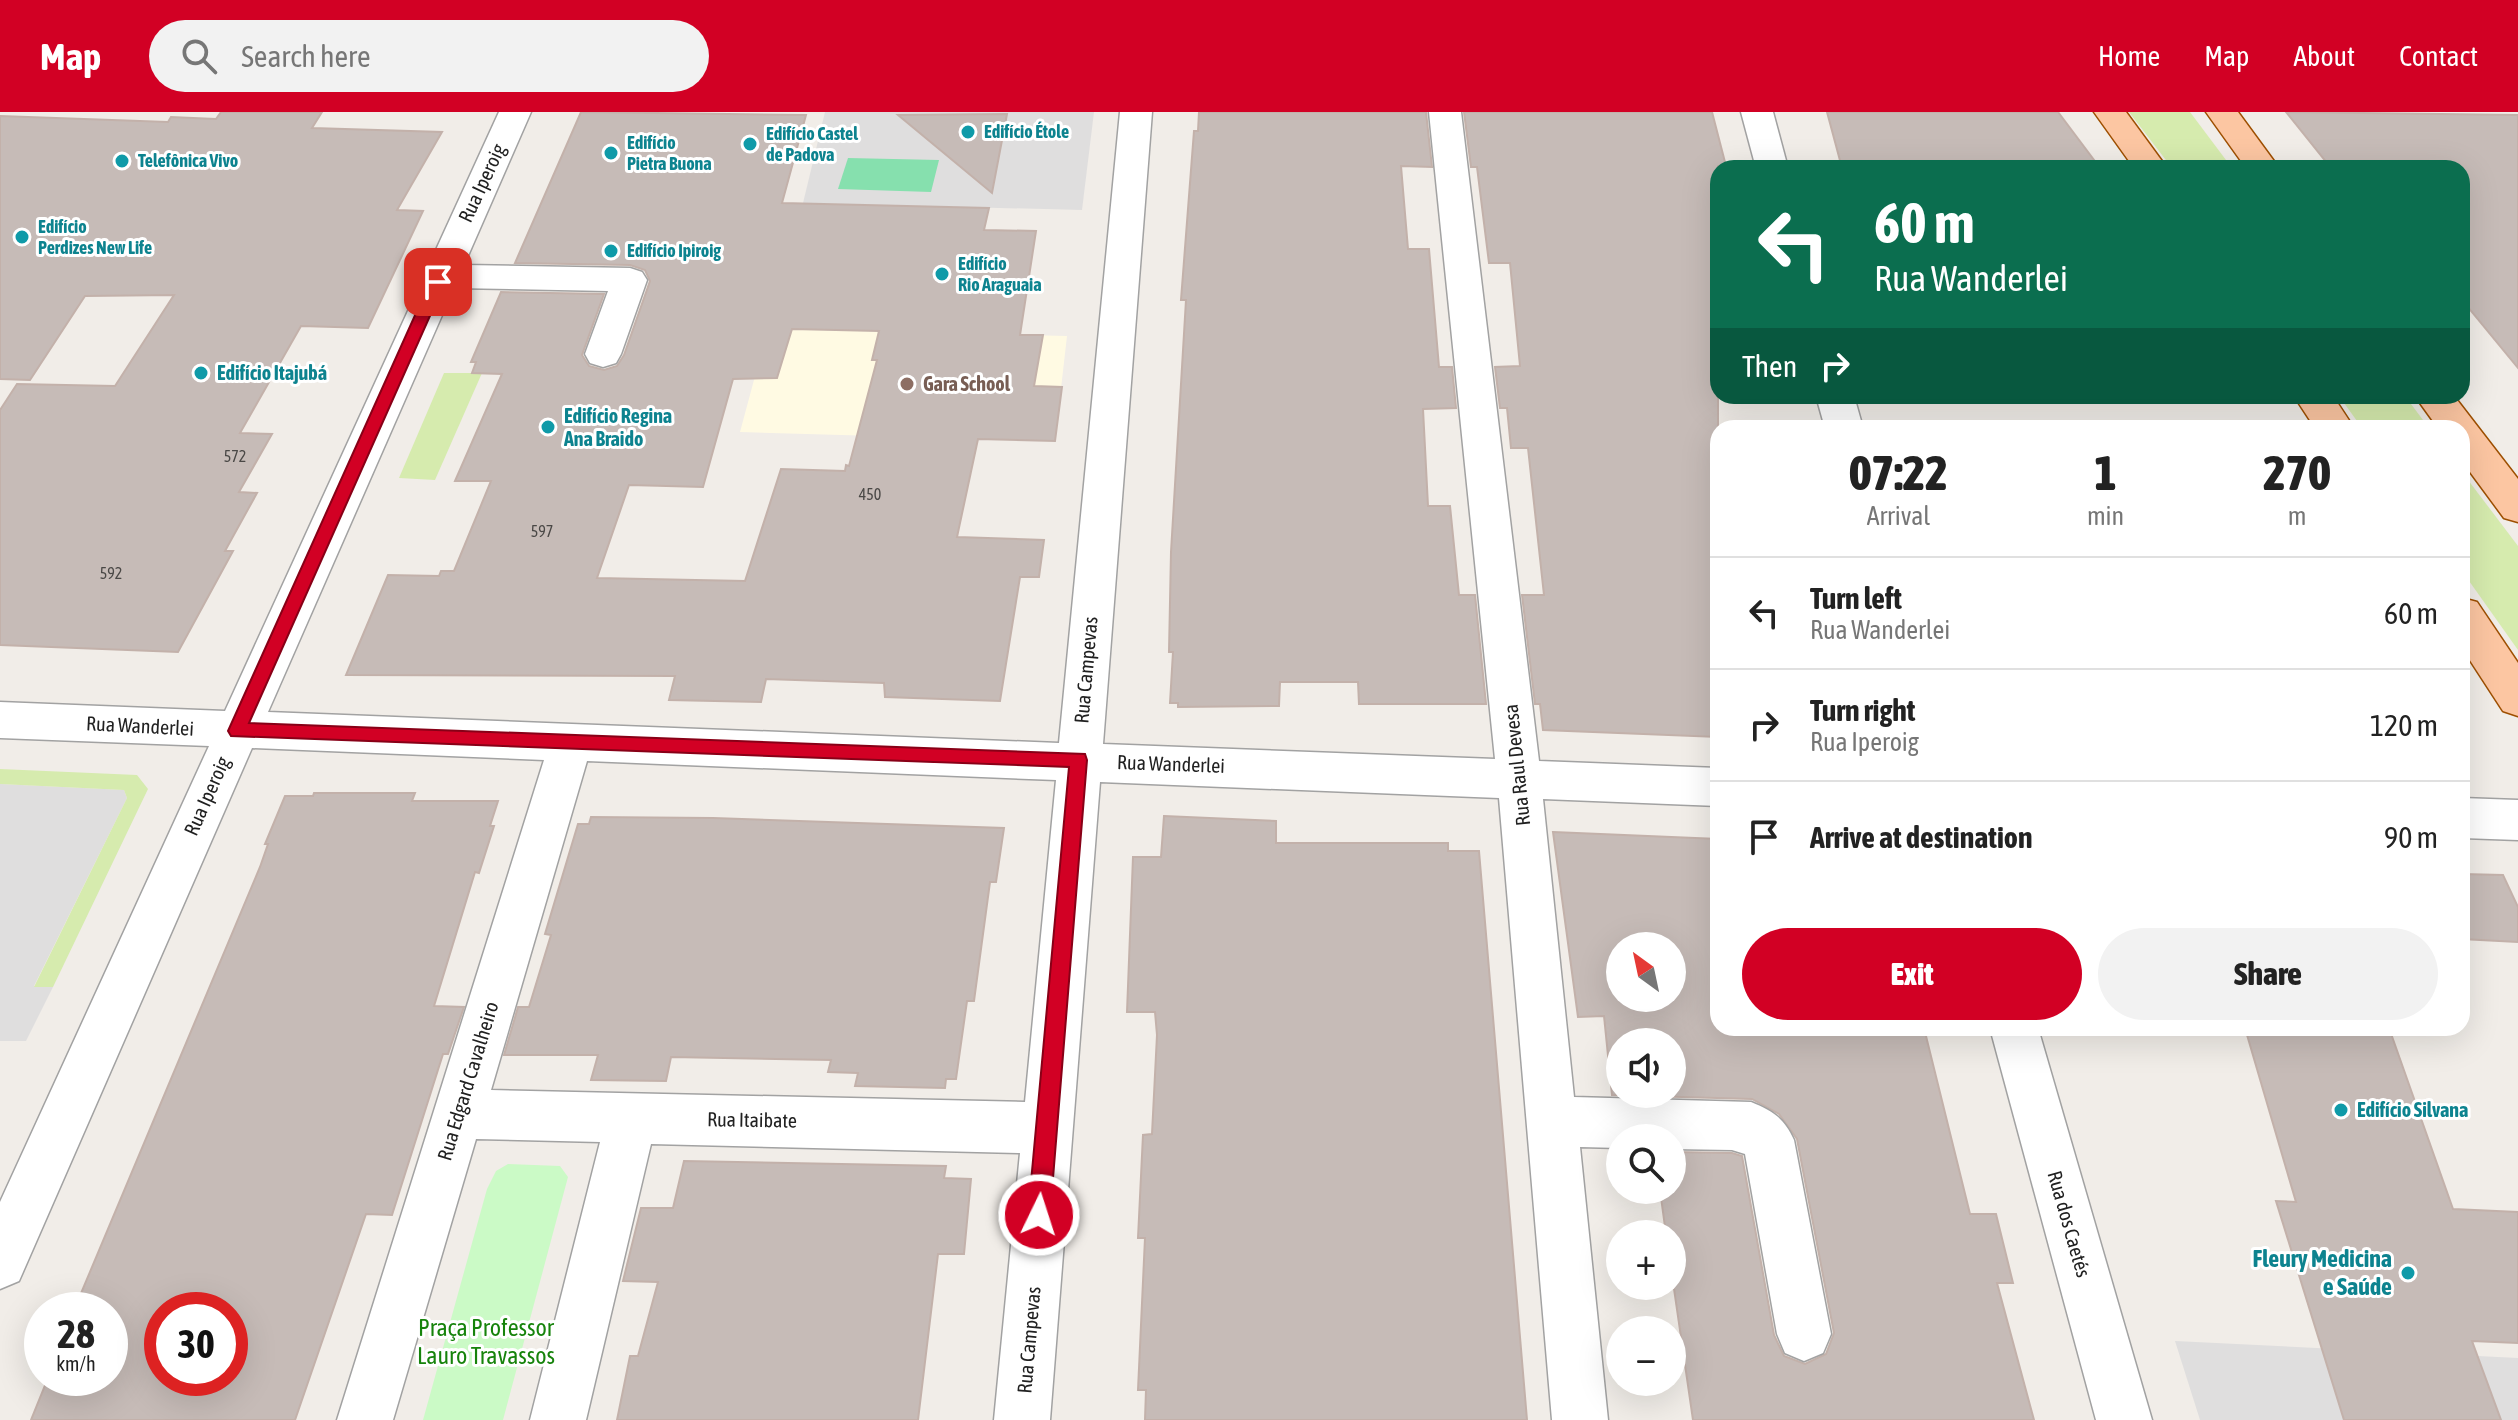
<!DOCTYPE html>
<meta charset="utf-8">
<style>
body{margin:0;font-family:"Asap Condensed",sans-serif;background:#f2f2f2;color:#222;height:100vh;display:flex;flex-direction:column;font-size:30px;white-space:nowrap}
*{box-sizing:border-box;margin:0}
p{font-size:26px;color:#767676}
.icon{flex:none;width:44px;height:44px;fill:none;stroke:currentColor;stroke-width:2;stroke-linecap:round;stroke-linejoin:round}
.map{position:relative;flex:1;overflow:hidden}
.side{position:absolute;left:1710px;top:308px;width:760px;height:616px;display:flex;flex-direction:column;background:#fff;border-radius:24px;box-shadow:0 8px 32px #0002}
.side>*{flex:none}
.guide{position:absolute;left:1710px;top:48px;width:760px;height:244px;border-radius:24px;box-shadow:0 8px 32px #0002;background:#0b6e4f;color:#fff;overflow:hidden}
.needle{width:52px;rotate:327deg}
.controls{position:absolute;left:1606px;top:820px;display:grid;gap:16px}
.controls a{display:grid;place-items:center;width:80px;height:80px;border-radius:50%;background:#fff;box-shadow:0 8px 32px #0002;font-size:40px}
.speed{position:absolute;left:24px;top:1180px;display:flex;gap:16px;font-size:40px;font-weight:700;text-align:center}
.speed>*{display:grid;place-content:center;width:104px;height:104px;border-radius:50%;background:#fff;box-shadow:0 8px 32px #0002;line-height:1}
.speed small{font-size:20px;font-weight:400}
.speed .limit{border:12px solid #d22;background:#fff;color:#111}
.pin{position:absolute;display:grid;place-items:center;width:68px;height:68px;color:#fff;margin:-34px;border-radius:16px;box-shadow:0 4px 12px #0006}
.me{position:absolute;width:88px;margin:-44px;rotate:4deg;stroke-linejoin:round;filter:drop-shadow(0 0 6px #0008)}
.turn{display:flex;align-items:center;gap:28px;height:168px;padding:0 32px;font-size:36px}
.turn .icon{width:104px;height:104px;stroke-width:2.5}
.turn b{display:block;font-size:56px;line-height:68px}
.then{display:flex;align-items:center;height:76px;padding:0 32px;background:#0003;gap:16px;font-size:30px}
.eta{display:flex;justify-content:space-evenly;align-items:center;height:136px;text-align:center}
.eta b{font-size:48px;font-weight:800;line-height:56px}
.cta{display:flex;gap:16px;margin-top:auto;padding:16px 32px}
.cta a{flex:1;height:92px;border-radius:48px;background:#d20024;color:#fff;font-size:32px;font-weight:800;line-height:92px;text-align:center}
.cta a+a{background:#f2f2f2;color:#222}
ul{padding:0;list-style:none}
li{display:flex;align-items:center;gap:24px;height:112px;padding:0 32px;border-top:2px solid #e0e0e0}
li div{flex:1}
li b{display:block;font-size:30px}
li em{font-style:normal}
header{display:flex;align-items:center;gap:48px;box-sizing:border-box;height:112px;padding:0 40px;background:#d20024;color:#fff}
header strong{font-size:38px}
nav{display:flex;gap:44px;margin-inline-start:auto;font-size:28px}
.search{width:560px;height:72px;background:#f2f2f2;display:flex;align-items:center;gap:20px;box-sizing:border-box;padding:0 28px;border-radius:44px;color:#767676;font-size:30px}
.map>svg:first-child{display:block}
.residential{fill:#dfdede}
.education{fill:#fffae3}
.grass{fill:#d6ebae}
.park{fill:#cbfac6}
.pitch{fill:#86e0ae}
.building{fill:#c6bbb7;stroke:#c3b1aa;stroke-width:2;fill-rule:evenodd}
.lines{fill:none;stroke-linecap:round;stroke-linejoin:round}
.minor-casing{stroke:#a2a2a2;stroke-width:3}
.major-casing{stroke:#9e4f00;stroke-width:3}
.minor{fill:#fff;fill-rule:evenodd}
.major{fill:#fcc6a2;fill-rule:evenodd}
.route{fill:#d20024;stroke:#880017;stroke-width:2}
.culture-dot{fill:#0f9aa8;stroke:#fff;stroke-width:3}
.education-dot{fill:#8d6e63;stroke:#fff;stroke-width:3}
.labels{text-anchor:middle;stroke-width:6;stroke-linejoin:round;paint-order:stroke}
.number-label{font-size:16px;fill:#4a4846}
.far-culture-label{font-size:18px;font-weight:bold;fill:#0d838f;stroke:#fff;text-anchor:start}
.street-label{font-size:20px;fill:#212121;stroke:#fff}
.culture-label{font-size:20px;font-weight:bold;fill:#0d838f;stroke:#fff;text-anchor:start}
.education-label{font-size:20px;font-weight:bold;fill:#785e54;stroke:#fff;text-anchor:start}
.near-culture-label{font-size:24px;font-weight:bold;fill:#0d838f;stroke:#fff;text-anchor:end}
.near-park-label{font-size:24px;fill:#16830b;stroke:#fff}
</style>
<header>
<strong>Map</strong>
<div class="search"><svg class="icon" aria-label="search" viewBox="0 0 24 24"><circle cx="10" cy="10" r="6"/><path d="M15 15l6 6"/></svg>Search here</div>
<nav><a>Home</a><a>Map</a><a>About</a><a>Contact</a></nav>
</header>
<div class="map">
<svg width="2518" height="1308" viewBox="0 0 2518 1308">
<rect width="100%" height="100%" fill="#f1ede8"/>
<!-- residential -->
<g class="residential">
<path d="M825 0H1094L1082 98 803 91Z"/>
<path d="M0 672 124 678 127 686 34 874 53 875 26 929H0Z"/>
<path d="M2175 1229 2518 1246V1308H2200Z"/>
</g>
<!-- education -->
<path class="education" d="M768 216 1067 224 1055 329 740 320Z"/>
<!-- grass -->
<g class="grass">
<path d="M2129 0H2190L2232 56H2172Z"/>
<path d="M444 261H482L435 368 399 366Z"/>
<path d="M2339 284H2405L2429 316H2362Z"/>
<path d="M2462 360 2518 434V538L2462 459Z"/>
<path d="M0 657 137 663 148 677 53 875H34L127 686 124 678 0 672Z"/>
</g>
<!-- park -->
<path class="park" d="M508 1052 560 1054 568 1065 503 1308H423L487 1077 496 1059Z"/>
<!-- pitch -->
<path class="pitch" d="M848 46 939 48 931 80 838 77Z"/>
<!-- building -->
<g class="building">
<path d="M221 0H322L312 16 442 20 397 98 423 99 368 216 301 214 240 321 272 322 239 380 257 381 225 439H233L178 540 0 533V298L17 272 115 274 174 183 85 184 30 268 0 267V4L168 10 171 5 216 7Z"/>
<path d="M581 0 806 3 782 91 989 96 984 118 1036 119 1020 223H1043L1034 274 1062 275 1055 329 978 327 957 425 1044 428 1039 465H1020L1000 589 885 585 884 571 766 567 761 590 669 588 675 564 346 563 388 463 439 464 441 459H454L491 369H455L502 262 472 261 476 250H471L501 180 604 182 582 243 589 254 604 258 617 254 624 243 650 169 645 158 630 153 515 151ZM792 217 879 219 872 248H877L849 354 846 353 845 359 781 357 745 469 597 466 629 373 703 375 733 267 777 266Z"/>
<path d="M1199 0H1426L1432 55 1401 54 1408 137H1429L1439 255H1452L1456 296 1423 297 1428 394H1450L1459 483H1475L1486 592H1359L1358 570H1280L1279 594 1178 595V591H1170L1173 540H1169L1171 440 1186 188H1181L1194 19H1198Z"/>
<path d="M1464 0H1712L1726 54H1718V625L1543 618 1540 592H1535L1522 483H1544L1528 336H1511L1507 296H1500L1495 255 1520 254 1510 151H1489L1477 55H1471Z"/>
<path d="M1827 0H2058L2100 56H1842Z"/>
<path d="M2286 0 2518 3V256L2462 188V56H2331Z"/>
<path d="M1007 2 992 81 898 3Z"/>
<path d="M314 681H415L412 689H498L490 714H494L479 761 475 760 434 894 464 895 448 942H443L392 1103 366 1102 295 1308H31L48 1266H110V1198H74L260 755 268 732H265L285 684H313ZM162 1198H230V1266H162Z"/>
<path d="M1164 704 1276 709V731H1448V739H1479L1527 1308H1145L1146 1278H1138L1145 1126H1138L1143 1023 1152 1022 1157 923 1155 900H1127L1133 745H1161Z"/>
<path d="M591 705 713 706 1004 716 996 770H990L974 889H967L956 967H946L945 976 855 974 858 961 828 960 831 948 671 945 666 969 591 968 598 943H504L518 895H529L551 823 545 822 578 712H589Z"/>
<path d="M1553 720 1718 727V916H1924L1970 1102H1996L2013 1171H1997L2034 1308H1693L1672 1163V1122H1666L1660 1078H1672V1040L1732 1041 1742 1044 1774 1223 1784 1244 1805 1252 1826 1242 1834 1221 1797 1027 1779 1002 1752 987 1612 983 1604 904 1578 905ZM1620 834H1672V886H1620ZM1620 930H1672V982H1620Z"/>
<path d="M2462 762 2503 763 2518 795V830L2462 827Z"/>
<path d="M2245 916H2389L2453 1097 2518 1100V1231L2472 1229 2501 1308H2344L2276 1089 2296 1090Z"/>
<path d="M684 1049 946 1054 944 1066 971 1067 964 1142H938L918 1308H617L630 1244H638L658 1170 623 1169 641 1096H673Z"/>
</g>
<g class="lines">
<defs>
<g id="minor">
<path d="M499 0H531L464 153 630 156 642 160 647 168 621 242 616 251 603 255 590 251 585 242 608 179 454 176 268 600 1059 631 1120 0H1152L1103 632 1495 647 1429 0H1461L1539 649 1718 656V694L1543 687 1574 985 1751 990C1773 999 1784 1006 1794 1028L1831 1222 1823 1241 1804 1249 1785 1241 1777 1222 1745 1042 1732 1038 1672 1037V1026H1620V1036L1580 1035 1608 1308H1552L1499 686 1100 670 1050 1308H994L1020 1041 651 1032 586 1308H530L600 1030 476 1027 393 1308H337L544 648 252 636 19 1169 0 1177V1090L209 634 0 626V590L225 599ZM587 649 1056 668 1025 990 491 978Z"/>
<path d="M1741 0H1773L1788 56H1756Z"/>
<path d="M1816 284H1854L1863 316H1825Z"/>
<path d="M2462 686 2518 688V728L2462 726Z"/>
<path d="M1990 916H2038L2152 1308H2096Z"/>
</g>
<g id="major">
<path d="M2094 0H2126L2167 56H2134Z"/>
<path d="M2206 0H2238L2279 56H2246Z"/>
<path d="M2294 284H2333L2354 316H2315Z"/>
<path d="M2415 284H2454L2518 367V410L2504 406 2462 349V316H2438Z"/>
<path d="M2462 486 2477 490 2518 551V604L2503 599 2462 536Z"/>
</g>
</defs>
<!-- minor casing -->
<use href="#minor" class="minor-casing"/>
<!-- major casing -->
<use href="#major" class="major-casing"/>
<!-- minor -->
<use href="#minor" class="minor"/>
<!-- major -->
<use href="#major" class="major"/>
</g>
<!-- route -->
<path class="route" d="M438 165 445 170 249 611 1085 642 1087 648 1050 1103 1046 1111 1039 1114 1031 1111 1028 1103 1069 655 231 624 228 619 430 170Z"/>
<!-- markers -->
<g class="culture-dot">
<circle cx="968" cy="20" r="8"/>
<circle cx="750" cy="32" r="8"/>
<circle cx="611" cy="41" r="8"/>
<circle cx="122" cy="49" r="8"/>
<circle cx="22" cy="125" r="8"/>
<circle cx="611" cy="139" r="8"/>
<circle cx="942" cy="162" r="8"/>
<circle cx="201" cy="261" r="8"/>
<circle cx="548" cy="315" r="8"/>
<circle cx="2341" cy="998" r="8"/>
<circle cx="2408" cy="1161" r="8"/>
</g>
<circle class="education-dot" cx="907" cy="272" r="8"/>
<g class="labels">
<!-- number labels -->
<g class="number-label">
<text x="235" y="350">572</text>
<text x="870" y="388">450</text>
<text x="542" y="425">597</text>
<text x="111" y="467">592</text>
</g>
<!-- far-culture labels -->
<g class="far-culture-label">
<text x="984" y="26">Edifício Étole</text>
<text x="766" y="28">Edifício Castel<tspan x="766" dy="21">de Padova</tspan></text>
<text x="627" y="37">Edifício<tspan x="627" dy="21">Pietra Buona</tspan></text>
<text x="138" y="55">Telefônica Vivo</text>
<text x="38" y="121">Edifício<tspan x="38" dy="21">Perdizes New Life</tspan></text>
<text x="627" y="145">Edifício Ipiroig</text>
<text x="958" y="158">Edifício<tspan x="958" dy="21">Rio Araguaia</tspan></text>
</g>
<!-- street labels -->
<g class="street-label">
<text transform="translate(482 71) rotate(-65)" y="7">Rua Iperoig</text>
<text transform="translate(1086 558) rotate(-85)" y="7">Rua Campevas</text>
<text transform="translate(140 614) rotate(3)" y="7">Rua Wanderlei</text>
<text transform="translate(1171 652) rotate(2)" y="7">Rua Wanderlei</text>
<text transform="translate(1517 653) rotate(-96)" y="7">Rua Raul Devesa</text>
<text transform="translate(207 684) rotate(-66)" y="7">Rua Iperoig</text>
<text transform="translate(468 969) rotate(-73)" y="7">Rua Edgard Cavalheiro</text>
<text transform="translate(752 1008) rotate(1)" y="7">Rua Itaibate</text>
<text transform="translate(2069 1112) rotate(74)" y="7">Rua dos Caetés</text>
<text transform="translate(1029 1228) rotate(-85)" y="7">Rua Campevas</text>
</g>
<!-- culture labels -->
<g class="culture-label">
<text x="217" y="268">Edifício Itajubá</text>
<text x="564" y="311">Edifício Regina<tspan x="564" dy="23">Ana Braido</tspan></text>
<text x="2357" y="1005">Edifício Silvana</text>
</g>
<!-- education labels -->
<g class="education-label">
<text x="923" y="279">Gara School</text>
</g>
<!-- near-culture labels -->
<g class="near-culture-label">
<text x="2392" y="1155">Fleury Medicina<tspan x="2392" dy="28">e Saúde</tspan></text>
</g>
<!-- near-park labels -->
<g class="near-park-label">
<text x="486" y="1224">Praça Professor<tspan x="486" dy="28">Lauro Travassos</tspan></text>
</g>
</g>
</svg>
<div class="controls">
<a><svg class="needle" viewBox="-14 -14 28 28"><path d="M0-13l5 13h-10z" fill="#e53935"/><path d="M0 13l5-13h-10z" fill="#767676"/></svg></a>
<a><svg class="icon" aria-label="sound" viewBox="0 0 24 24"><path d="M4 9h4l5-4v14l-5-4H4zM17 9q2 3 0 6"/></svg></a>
<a><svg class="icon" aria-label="search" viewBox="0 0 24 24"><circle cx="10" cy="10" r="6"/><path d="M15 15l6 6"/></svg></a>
<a>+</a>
<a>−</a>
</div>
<div class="speed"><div>28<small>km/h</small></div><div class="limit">30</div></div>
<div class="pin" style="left:438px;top:170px;background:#d93025"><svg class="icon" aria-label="arrive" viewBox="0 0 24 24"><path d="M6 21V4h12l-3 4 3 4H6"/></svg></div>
<svg class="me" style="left:1039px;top:1103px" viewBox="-20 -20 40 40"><circle r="17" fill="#d20024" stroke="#fff" stroke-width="3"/><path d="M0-11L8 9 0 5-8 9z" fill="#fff"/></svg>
<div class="guide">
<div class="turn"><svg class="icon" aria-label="left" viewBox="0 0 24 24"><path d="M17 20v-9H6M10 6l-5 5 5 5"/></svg><div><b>60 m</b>Rua Wanderlei</div></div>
<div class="then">Then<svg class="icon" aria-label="right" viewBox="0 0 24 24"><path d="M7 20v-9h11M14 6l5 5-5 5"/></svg></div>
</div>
<section class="side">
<div class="eta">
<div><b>07:22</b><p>Arrival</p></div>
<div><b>1</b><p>min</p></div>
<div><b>270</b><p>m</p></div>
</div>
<ul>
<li><svg class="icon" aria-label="left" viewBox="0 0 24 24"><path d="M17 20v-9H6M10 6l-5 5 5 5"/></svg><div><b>Turn left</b><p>Rua Wanderlei</p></div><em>60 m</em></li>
<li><svg class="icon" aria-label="right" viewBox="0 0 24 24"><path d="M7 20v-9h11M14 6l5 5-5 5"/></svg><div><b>Turn right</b><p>Rua Iperoig</p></div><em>120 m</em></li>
<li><svg class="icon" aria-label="arrive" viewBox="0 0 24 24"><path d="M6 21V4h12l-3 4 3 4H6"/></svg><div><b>Arrive at destination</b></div><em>90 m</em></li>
</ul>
<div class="cta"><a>Exit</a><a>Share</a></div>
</section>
</div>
